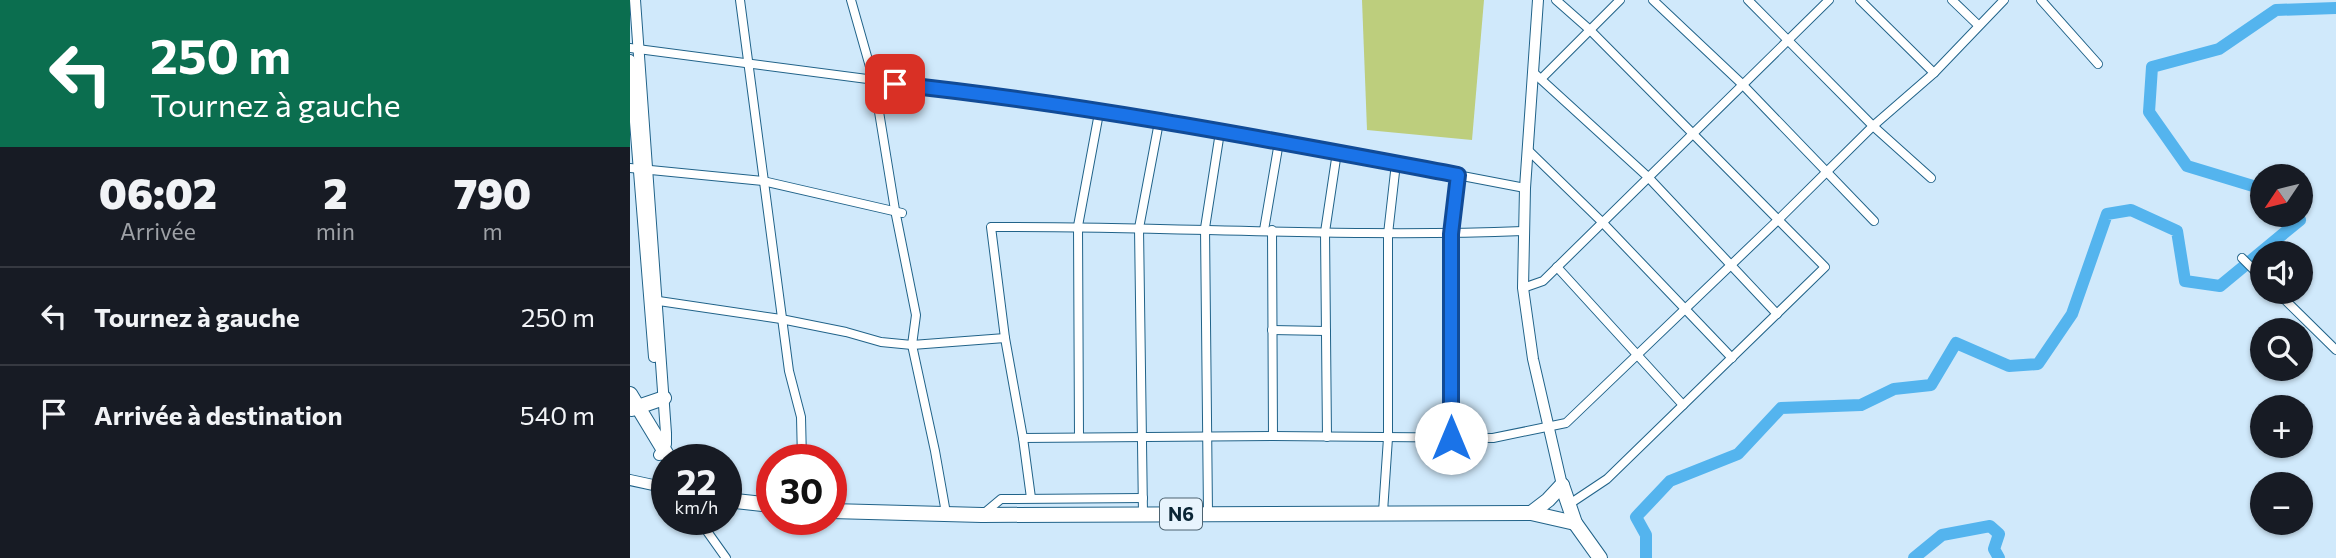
<!DOCTYPE html>
<html lang="fr">
<meta charset="utf-8">
<style>
body{margin:0;font-family:Commissioner,sans-serif;background:#20242c;color:#f1f3f6;height:100vh;display:flex;flex-direction:column;font-size:26px;white-space:nowrap}
*{box-sizing:border-box;margin:0}
p{font-size:23px;color:#9ea1a6}
.icon{flex:none;width:38px;height:38px;fill:none;stroke:currentColor;stroke-width:2;stroke-linecap:round;stroke-linejoin:round}
.map{position:relative;flex:1;overflow:hidden}
.drawer{display:flex;flex-direction:column;background:#171b24;width:630px}
.drawer>*{flex:none}
.guide{background:#0b6e4f;color:#fff;overflow:hidden}
.needle{width:46px;rotate:235deg}
.tools{position:absolute;left:1620px;top:164px;display:grid;gap:14px}
.tools a{display:grid;place-items:center;width:63px;height:63px;border-radius:50%;background:#171b24;box-shadow:0 2px 5px #0004;font-size:35px}
.speed{position:absolute;left:21px;top:444px;display:flex;gap:14px;font-size:35px;font-weight:700;text-align:center}
.speed>*{display:grid;place-content:center;width:91px;height:91px;border-radius:50%;background:#171b24;box-shadow:0 2px 5px #0004;line-height:1}
.speed small{font-size:18px;font-weight:400}
.speed .limit{border:10px solid #d22;background:#fff;color:#111}
.pin{position:absolute;display:grid;place-items:center;width:60px;height:60px;color:#fff;margin:-30px;border-radius:14px;box-shadow:0 4px 10px #0006}
.me{position:absolute;width:77px;margin:-38px;rotate:0deg;stroke-linejoin:round;filter:drop-shadow(0 0 5px #0008)}
.turn{display:flex;align-items:center;gap:24px;height:147px;padding:0 35px;font-size:32px}
.turn .icon{width:91px;height:91px;stroke-width:2.5}
.turn b{display:block;font-size:49px;line-height:60px}
.eta{display:flex;justify-content:space-evenly;align-items:center;height:119px;text-align:center}
.eta b{font-size:42px;font-weight:800;line-height:49px}
ul{padding:0;list-style:none}
li{display:flex;align-items:center;gap:21px;height:98px;padding:0 35px;border-top:2px solid #363941}
li div{flex:1}
li b{display:block;font-size:26px}
li em{font-style:normal}
main{display:flex;flex:1;min-height:0}
.map>svg:first-child{display:block}
.green{fill:#bdce7d}
.lines{fill:none;stroke-linecap:round;stroke-linejoin:round}
.river{stroke:#54b4ee;stroke-width:12}
.street-casing{stroke:#216389;stroke-width:10}
.secondary-casing{stroke:#216389;stroke-width:12}
.highway-casing{stroke:#216389;stroke-width:16}
.street{stroke:#fff;stroke-width:8}
.secondary{stroke:#fff;stroke-width:10}
.highway{stroke:#fff;stroke-width:14}
.route-casing{stroke:#114b97;stroke-width:18}
.route{stroke:#1a73e8;stroke-width:12}
.labels{text-anchor:middle;stroke-width:5;stroke-linejoin:round;paint-order:stroke}
.shield{fill:#e8f4fd;stroke:#4d6371;stroke-width:2}
.shield-label{font-size:19px;font-weight:bold;fill:#0a2535}
</style>
<main>
<section class="drawer">
<div class="guide">
<div class="turn"><svg class="icon" aria-label="left" viewBox="0 0 24 24"><path d="M17 20v-9H6M10 6l-5 5 5 5"/></svg><div><b>250 m</b>Tournez à gauche</div></div>
</div>
<div class="eta">
<div><b>06:02</b><p>Arrivée</p></div>
<div><b>2</b><p>min</p></div>
<div><b>790</b><p>m</p></div>
</div>
<ul>
<li><svg class="icon" aria-label="left" viewBox="0 0 24 24"><path d="M17 20v-9H6M10 6l-5 5 5 5"/></svg><div><b>Tournez à gauche</b></div><em>250 m</em></li>
<li><svg class="icon" aria-label="arrive" viewBox="0 0 24 24"><path d="M6 21V4h12l-3 4 3 4H6"/></svg><div><b>Arrivée à destination</b></div><em>540 m</em></li>
</ul>
</section>
<div class="map">
<svg width="1706" height="558" viewBox="0 0 1706 558">
<rect width="100%" height="100%" fill="#d0e9fb"/>
<!-- green -->
<path class="green" d="M732 0H854L842 140 737 130Z"/>
<g class="lines">
<!-- river -->
<g class="river">
<path d="M1633 189 1557 166 1519 112 1522 67 1589 49 1646 10 1706 8"/>
<path d="M1016 558V535L1006 517 1040 481 1108 454 1151 408 1231 405 1264 389 1301 385 1326 343 1379 366 1408 364 1442 314 1477 214 1501 210 1547 231 1555 281 1590 286 1670 220 1668 215"/>
<path d="M1284 558 1312 535 1360 526 1369 534 1364 549 1369 558"/>
</g>
<defs>
<g id="street">
<path d="M110 0 159 371 171 417 172 460"/>
<path d="M221 0 244 81 265 210 286 315 282 345 305 451 316 513"/>
<path d="M926 0 960 30 1195 267 977 479 938 505"/>
<path d="M1023 0 1112 84 1244 221"/>
<path d="M1118 0 1243 126 1301 178"/>
<path d="M1230 0 1304 73"/>
<path d="M1322 0 1348 25"/>
<path d="M1411 0 1468 64"/>
<path d="M0 48 329 91 707 152 895 188"/>
<path d="M904 73 1018 177 1147 314"/>
<path d="M911 79 990 0"/>
<path d="M898 150 972 222 1102 358"/>
<path d="M0 168 133 181 272 213"/>
<path d="M634 230 649 142"/>
<path d="M642 230 643 436"/>
<path d="M1612 258 1633 279"/>
<path d="M927 267 1053 405"/>
<path d="M893 288 913 281 1199 0"/>
<path d="M1647 292 1706 350"/>
<path d="M22 300 151 319 216 332 251 342 282 345 375 338"/>
<path d="M642 330 696 331"/>
<path d="M449 436 448 226 469 113"/>
<path d="M697 437 695 232 707 152"/>
<path d="M393 438 643 436 863 438 936 423 1148 220 1243 126 1304 73 1374 0"/>
<path d="M821 438V234L828 175"/>
<path d="M401 498 393 438 375 338 361 227C539 226 716 238 893 231"/>
<path d="M753 512 758 438V234L766 163"/>
<path d="M513 514 509 228 529 122"/>
<path d="M578 514 575 228 590 132"/>
<path d="M352 515 371 499 513 498"/>
<path d="M69 520 96 558"/>
</g>
<g id="secondary">
<path d="M5 0 36 433V444L29 455"/>
<path d="M908 0 895 188 893 288 903 359 932 485"/>
<path d="M0 60 24 357"/>
<path d="M0 480 37 488"/>
</g>
<g id="highway">
<path d="M0 394 40 460"/>
<path d="M2 409 34 398"/>
<path d="M932 485 945 523 970 558"/>
<path d="M96 500 142 505"/>
<path d="M201 511 352 515 901 513 945 523"/>
<path d="M901 513 918 500 932 485"/>
</g>
</defs>
<!-- street casing -->
<use href="#street" class="street-casing"/>
<!-- secondary casing -->
<use href="#secondary" class="secondary-casing"/>
<!-- highway casing -->
<use href="#highway" class="highway-casing"/>
<!-- street -->
<use href="#street" class="street"/>
<!-- secondary -->
<use href="#secondary" class="secondary"/>
<!-- highway -->
<use href="#highway" class="highway"/>
</g>
<g class="lines">
<defs>
<path id="route" d="M265 84C454 104 641 140 828 175L821 234V438"/>
</defs>
<!-- route casing -->
<use href="#route" class="route-casing"/>
<!-- route -->
<use href="#route" class="route"/>
</g>
<g class="labels">
<!-- shield labels -->
<rect class="shield" x="530" y="498.5" width="42" height="31" rx="5"/>
<g class="shield-label">
<text x="551" y="521">N6</text>
</g>
</g>
</svg>
<div class="tools">
<a><svg class="needle" viewBox="-14 -14 28 28"><path d="M0-13l5 13h-10z" fill="#e53935"/><path d="M0 13l5-13h-10z" fill="#9ea1a6"/></svg></a>
<a><svg class="icon" aria-label="sound" viewBox="0 0 24 24"><path d="M4 9h4l5-4v14l-5-4H4zM17 9q2 3 0 6"/></svg></a>
<a><svg class="icon" aria-label="search" viewBox="0 0 24 24"><circle cx="10" cy="10" r="6"/><path d="M15 15l6 6"/></svg></a>
<a>+</a>
<a>−</a>
</div>
<div class="speed"><div>22<small>km/h</small></div><div class="limit">30</div></div>
<div class="pin" style="left:265px;top:84px;background:#d93025"><svg class="icon" aria-label="arrive" viewBox="0 0 24 24"><path d="M6 21V4h12l-3 4 3 4H6"/></svg></div>
<svg class="me" style="left:821px;top:438px" viewBox="-20 -20 40 40"><circle r="19" fill="#fff"/><path d="M0-13L10 11 0 6-10 11z" fill="#1a73e8"/></svg>
</div>
</main>
